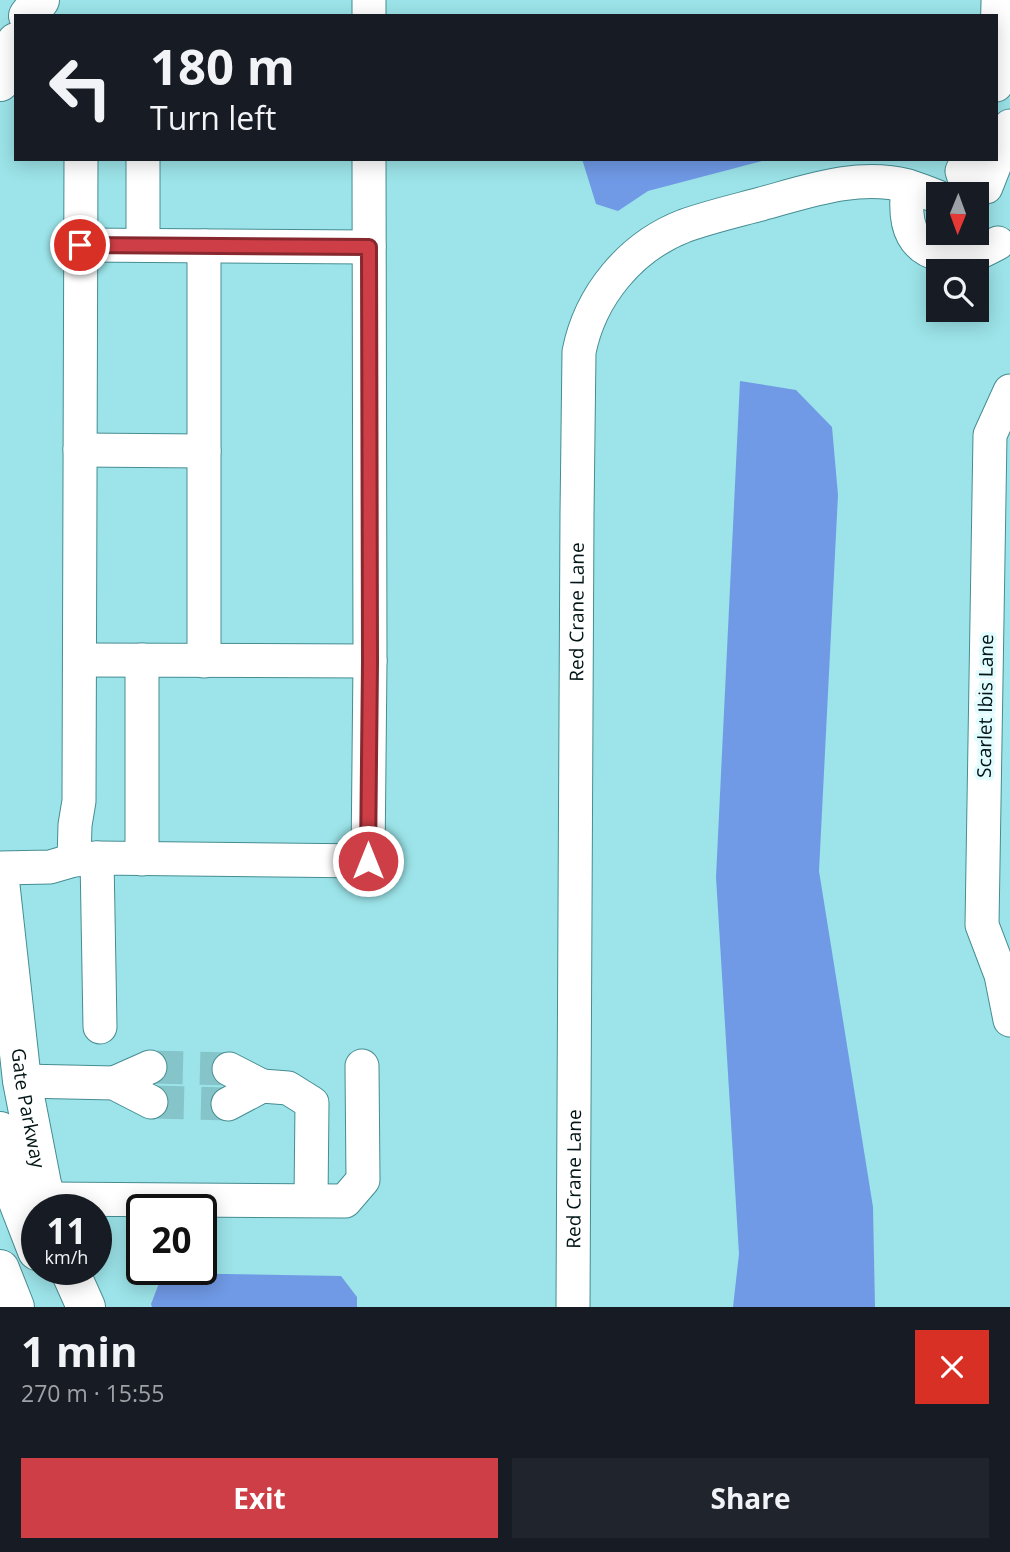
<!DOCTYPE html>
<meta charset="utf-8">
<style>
body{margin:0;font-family:"Open Sans",sans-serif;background:#20242c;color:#f1f3f6;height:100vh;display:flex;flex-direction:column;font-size:26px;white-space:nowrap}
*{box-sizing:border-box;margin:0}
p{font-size:23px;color:#9ea1a6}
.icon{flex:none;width:38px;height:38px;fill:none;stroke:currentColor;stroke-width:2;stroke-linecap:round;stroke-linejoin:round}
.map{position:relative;height:1307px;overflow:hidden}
.drawer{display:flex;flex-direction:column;background:#171b24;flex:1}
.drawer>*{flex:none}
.guide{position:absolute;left:14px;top:14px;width:984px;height:147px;border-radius:0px;box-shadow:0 4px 18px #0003;background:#171b24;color:#f1f3f6;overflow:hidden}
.needle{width:46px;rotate:181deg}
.tools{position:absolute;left:926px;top:182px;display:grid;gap:14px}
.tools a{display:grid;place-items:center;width:63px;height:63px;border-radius:0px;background:#171b24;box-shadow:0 4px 18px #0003;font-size:35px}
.speed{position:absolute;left:21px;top:1194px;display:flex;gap:14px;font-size:35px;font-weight:700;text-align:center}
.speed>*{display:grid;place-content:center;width:91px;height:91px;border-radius:50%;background:#171b24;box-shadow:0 4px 18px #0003;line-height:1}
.speed small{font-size:18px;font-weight:400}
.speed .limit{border:4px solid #111;border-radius:10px;background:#fff;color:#111}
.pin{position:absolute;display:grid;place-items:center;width:60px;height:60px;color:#fff;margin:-30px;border:4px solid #fff;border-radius:50%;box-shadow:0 2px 7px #0007}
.me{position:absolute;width:77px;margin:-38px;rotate:0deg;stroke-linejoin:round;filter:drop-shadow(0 0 5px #0008)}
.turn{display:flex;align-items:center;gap:24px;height:147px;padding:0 21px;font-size:32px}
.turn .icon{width:91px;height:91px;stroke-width:2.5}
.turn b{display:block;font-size:49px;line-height:60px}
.round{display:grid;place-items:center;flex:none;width:74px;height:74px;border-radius:0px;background:#20242c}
.summary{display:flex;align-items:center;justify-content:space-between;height:119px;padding:0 21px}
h1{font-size:42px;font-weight:700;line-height:52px}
.cta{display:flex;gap:14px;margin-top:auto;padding:14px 21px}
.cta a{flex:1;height:80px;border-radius:0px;background:#ce3e47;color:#fff;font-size:28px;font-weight:700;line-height:80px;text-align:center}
.cta a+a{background:#20242c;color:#f1f3f6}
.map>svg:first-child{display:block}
.water{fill:#709ae6}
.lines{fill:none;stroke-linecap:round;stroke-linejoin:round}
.minor-tunnel{stroke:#85c5c9;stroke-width:33;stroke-dasharray:33 17;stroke-linecap:butt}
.minor-casing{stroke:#468d92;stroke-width:35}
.major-casing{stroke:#468d92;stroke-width:40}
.minor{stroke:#fff;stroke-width:33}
.major{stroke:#fff;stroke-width:38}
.route-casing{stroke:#86282e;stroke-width:18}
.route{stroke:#ce3e47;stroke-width:12}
.labels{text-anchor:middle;stroke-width:7;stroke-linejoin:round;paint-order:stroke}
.street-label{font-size:19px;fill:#011416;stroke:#e1fcfe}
</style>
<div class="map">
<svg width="1010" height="1307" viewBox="0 0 1010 1307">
<rect width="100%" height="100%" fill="#9ce4e9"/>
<!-- water -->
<g class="water">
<path d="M582 159H770L648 191 618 211 596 204Z"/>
<path d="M740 381 796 390 832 427 838 495 819 871 873 1207 875 1307H733L739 1254 716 877Z"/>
<path d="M163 1273 341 1276 357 1297V1307H152L151 1304Z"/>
</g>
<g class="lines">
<!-- minor-tunnel -->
<g class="minor-tunnel">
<path d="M150 1067 229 1069"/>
<path d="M151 1102 228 1104"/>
</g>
<defs>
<g id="minor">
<path d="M369 16V0"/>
<path d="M996 85 998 2 999 0"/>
<path d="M908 186C906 202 905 221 913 235 925 257 957 261 978 253 985 250 992 246 998 243"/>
<path d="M968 191 986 187 1010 126"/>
<path d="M967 194 968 191 962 171 968 159"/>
<path d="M81 245 369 247"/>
<path d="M143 245V159"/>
<path d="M1010 391 990 435 982 925 1001 975 1010 1020"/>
<path d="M80 450 204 451"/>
<path d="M80 660 370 661"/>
<path d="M204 661V246"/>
<path d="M97 858 100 1027"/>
<path d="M142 859V660"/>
<path d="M74 860 75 825 79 801 81 159"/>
<path d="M0 868 50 867 74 860 97 858 368 861 370 661 369 159"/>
<path d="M229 1069 262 1086"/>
<path d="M22 1081 114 1083 151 1102"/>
<path d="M114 1083 150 1067"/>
<path d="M228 1104 262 1086 288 1088 312 1103 311 1200"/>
<path d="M47 1199 345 1201 363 1180 362 1066"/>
<path id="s1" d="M573 1307 577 514 579 352C590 296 630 247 684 226 709 217 735 211 761 204 809 191 858 173 908 186 918 189 928 193 938 197"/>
</g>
<g id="major">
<path d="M28 16 40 0"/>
<path d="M0 82 16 42"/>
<path id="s2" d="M0 881 22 1081 42 1184 50 1209"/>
<path d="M0 1131 13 1189 37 1251"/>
<path d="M0 1269 15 1307"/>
<path d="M69 1269 86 1307"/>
</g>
</defs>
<!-- minor casing -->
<use href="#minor" class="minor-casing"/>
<!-- major casing -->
<use href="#major" class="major-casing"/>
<!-- minor -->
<use href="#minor" class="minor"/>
<!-- major -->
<use href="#major" class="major"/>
</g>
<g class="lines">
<defs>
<path id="route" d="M80 245 369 247 370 662 368 861"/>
</defs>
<!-- route casing -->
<use href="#route" class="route-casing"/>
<!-- route -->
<use href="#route" class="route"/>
</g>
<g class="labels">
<!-- street labels -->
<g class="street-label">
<text dy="7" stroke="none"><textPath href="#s1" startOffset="695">Red Crane Lane</textPath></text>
<text transform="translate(985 706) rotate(-89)" y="7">Scarlet Ibis Lane</text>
<text dy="7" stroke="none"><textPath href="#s2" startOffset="229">Gate Parkway</textPath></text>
<text dy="7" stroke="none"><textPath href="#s1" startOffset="128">Red Crane Lane</textPath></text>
</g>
</g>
</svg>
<div class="tools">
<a><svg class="needle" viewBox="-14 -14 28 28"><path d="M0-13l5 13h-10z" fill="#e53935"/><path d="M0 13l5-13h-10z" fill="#9ea1a6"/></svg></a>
<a><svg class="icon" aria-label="search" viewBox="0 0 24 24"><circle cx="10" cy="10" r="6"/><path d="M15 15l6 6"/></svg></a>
</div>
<div class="speed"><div>11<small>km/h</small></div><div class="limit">20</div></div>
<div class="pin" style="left:80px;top:245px;background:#d93025"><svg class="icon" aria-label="arrive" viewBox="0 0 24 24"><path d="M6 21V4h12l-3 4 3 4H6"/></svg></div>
<svg class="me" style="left:368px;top:861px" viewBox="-20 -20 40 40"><circle r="17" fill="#ce3e47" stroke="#fff" stroke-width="3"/><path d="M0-11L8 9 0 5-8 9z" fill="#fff"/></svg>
<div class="guide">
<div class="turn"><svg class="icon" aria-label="left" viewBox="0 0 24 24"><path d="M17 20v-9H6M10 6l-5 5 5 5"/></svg><div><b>180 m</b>Turn left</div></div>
</div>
</div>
<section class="drawer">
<div class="summary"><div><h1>1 min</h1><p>270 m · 15:55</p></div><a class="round" style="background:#d93025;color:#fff"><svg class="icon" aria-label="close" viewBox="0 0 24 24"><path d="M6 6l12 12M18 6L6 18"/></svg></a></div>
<div class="cta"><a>Exit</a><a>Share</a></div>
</section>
